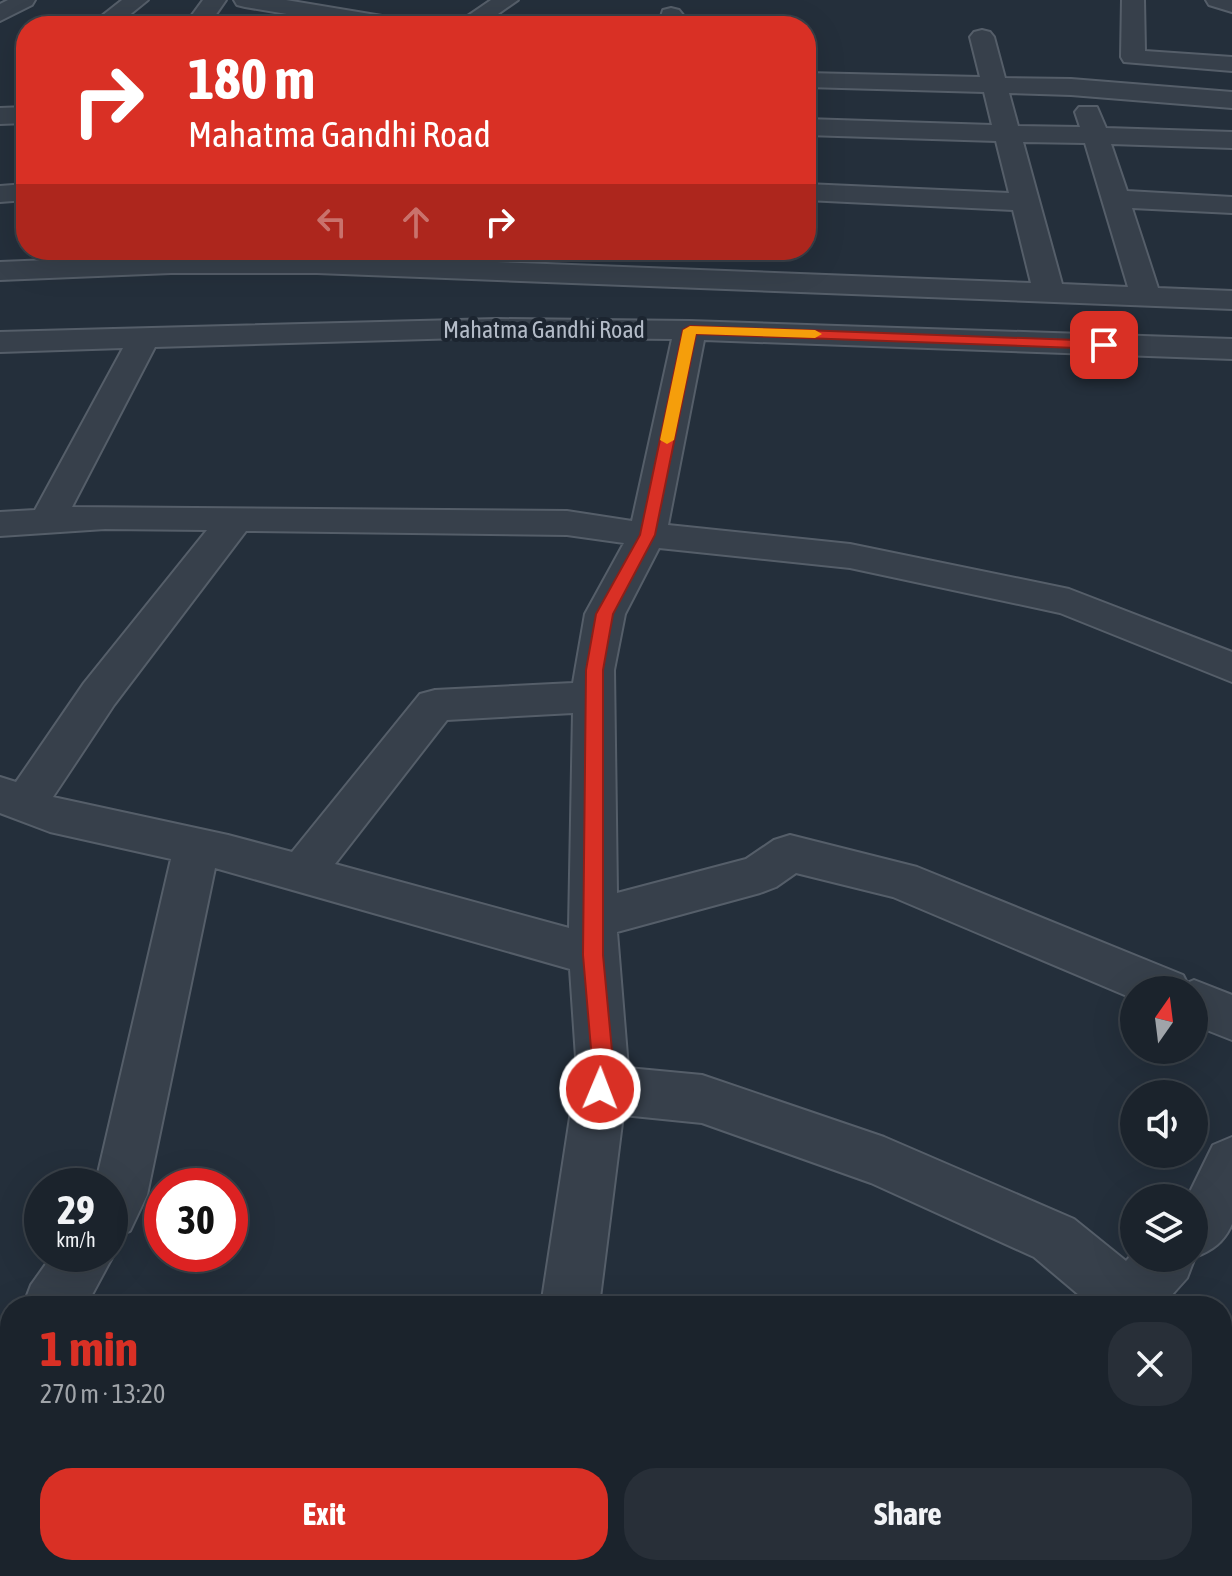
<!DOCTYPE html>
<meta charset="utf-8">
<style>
body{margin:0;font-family:"Asap Condensed",sans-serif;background:#282f38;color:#f1f3f6;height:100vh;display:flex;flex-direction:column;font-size:30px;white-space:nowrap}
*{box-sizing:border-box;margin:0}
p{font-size:26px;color:#a0a4a9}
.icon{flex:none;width:44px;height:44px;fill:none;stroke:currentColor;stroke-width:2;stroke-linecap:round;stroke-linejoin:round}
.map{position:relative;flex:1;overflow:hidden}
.details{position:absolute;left:0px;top:1296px;width:1232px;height:280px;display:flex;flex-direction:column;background:#1b232c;border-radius:32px 32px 0 0;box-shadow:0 8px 32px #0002,0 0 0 2px #394048}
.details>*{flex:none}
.guide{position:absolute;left:16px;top:16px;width:800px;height:244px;border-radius:32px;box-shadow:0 8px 32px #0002,0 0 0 2px #394048;background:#d93025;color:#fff;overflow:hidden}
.needle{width:52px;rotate:14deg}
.tools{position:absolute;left:1120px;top:976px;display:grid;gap:16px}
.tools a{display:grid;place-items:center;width:88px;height:88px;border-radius:50%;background:#1b232c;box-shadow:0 8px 32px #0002,0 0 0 2px #394048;font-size:40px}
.speed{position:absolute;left:24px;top:1168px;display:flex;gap:16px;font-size:40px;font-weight:700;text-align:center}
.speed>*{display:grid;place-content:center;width:104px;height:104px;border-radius:50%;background:#1b232c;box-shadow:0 8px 32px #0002,0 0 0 2px #394048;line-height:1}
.speed small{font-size:20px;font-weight:400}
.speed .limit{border:12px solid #d22;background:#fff;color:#111}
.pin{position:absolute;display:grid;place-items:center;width:68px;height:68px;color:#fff;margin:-34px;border-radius:16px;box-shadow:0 4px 12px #0006}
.me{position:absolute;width:88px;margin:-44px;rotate:1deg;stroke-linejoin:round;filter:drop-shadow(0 0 6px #0008)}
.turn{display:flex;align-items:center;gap:28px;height:168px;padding:0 40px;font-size:36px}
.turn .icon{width:104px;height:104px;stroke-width:2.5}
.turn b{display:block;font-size:56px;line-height:68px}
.lanes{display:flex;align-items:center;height:76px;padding:0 40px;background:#0003;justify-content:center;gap:40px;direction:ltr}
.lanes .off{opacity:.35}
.round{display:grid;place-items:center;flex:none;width:84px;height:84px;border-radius:32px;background:#282f38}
.headline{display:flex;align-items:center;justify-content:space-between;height:136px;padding:0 40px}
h1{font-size:48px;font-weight:700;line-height:60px;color:#d93025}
.primary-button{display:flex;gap:16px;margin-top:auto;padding:16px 40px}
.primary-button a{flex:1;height:92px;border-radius:32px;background:#d93025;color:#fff;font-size:32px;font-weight:700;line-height:92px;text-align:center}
.primary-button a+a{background:#282f38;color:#f1f3f6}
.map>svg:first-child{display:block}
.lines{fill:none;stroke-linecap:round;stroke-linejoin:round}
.minor-casing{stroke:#555e69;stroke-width:4}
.minor{fill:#37404b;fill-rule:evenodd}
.route{fill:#d93025;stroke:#8d1f18;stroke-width:2}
.slow{fill:#f59e0b}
.labels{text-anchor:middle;stroke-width:8;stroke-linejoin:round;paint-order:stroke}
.far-street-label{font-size:24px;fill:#b3bbc7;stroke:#1c2530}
</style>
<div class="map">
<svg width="1232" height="1576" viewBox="0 0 1232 1576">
<rect width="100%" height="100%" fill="#242f3b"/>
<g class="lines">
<defs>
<g id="minor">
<path d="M8 0H35L32 5 0 21V4Z"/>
<path d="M122 0H148L116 26H89Z"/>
<path d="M203 0H226L208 26H184Z"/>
<path d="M234 0H286L400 19 408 21 412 26H358L245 7 237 5Z"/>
<path d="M491 0H518L481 26H453Z"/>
<path d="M1122 0H1144L1145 51 1232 57V71L1124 62 1121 57Z"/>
<path d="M1206 0H1232V12L1209 5Z"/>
<path d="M671 8 679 10 683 15 682 26H658L663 10Z"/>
<path d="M982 30 990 32 994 37 1005 78 1071 79 1232 92V108L1071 95 1009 93 1018 126 1080 127 1075 112 1079 107H1097L1106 128 1232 132V148L1111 144 1127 191 1232 197V213L1132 208 1158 288 1232 291V309L317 273H171L0 280V262L171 255H317L1031 283 1013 210 806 200V184L1009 193 996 141 806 135V119L992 125 984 92 806 87V73L980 77 970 37 974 32ZM1023 142 1085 143 1128 287 1062 284Z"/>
<path d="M26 107V123L0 124V108Z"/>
<path d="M26 184V200L0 202V186Z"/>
<path d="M497 319 690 321 1232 339V359L704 340 668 525 850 544 1069 589 1232 652V682L1060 613 850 568 659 548 625 614 614 670 617 893 746 859 774 840 790 835 917 867 1183 975 1187 983 1194 980 1232 995V1040L1194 1025V990H1134V999L893 897 796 873 776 887 760 893 617 932 628 1068 702 1075 884 1137 1074 1219 1126 1261 1134 1252V1258H1194V1198H1187L1213 1145 1232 1137V1224C1224 1242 1213 1250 1195 1257L1187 1278 1162 1306H1092L1034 1257 871 1183 702 1123 623 1115 599 1306H541L577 1072 570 969 215 868 147 1195 130 1231 110 1239V1186H95L171 859 50 832 0 813V777L16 782 84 683 207 530 105 529 0 536V512L35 510 123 348 0 352V332ZM497 337 672 339 632 521 567 511 72 507 155 347ZM246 531 567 535 624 543 585 614 573 683 435 690 420 694 292 852 228 835 53 797 114 705ZM573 713 569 928 335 864 447 720Z"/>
<path d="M110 1244 114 1254 86 1306H23L31 1285 53 1254H110Z"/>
<path d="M10 1334V1404L0 1408V1338Z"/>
<path d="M500 1566H566L564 1576H498Z"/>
<path d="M965 1566H1031L1027 1576H961Z"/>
</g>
</defs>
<!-- minor casing -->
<use href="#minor" class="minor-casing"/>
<!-- minor -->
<use href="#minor" class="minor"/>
</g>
<!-- route -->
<path class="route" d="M690 326 1104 341 1111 345 1104 349 696 334 655 535 613 614 603 670V955L614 1072 608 1096 600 1098 593 1096 589 1089 593 1072 583 955 586 670 596 614 640 535 683 330Z"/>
<!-- slow -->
<path class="slow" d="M690 326 815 330 822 334 815 338 696 334 674 440 667 444 660 440 683 330Z"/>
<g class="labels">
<!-- far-street labels -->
<g class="far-street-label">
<text x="544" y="338">Mahatma Gandhi Road</text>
</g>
</g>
</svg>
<div class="tools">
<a><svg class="needle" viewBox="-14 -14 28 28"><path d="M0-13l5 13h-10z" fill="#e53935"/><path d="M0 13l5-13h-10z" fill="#a0a4a9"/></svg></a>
<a><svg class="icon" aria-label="sound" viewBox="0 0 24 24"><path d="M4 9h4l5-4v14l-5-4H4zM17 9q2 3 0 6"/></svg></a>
<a><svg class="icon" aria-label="layers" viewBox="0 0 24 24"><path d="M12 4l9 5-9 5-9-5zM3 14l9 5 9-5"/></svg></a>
</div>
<div class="speed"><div>29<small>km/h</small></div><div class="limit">30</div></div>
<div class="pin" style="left:1104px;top:345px;background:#d93025"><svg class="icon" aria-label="arrive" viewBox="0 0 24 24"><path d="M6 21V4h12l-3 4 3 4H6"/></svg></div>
<svg class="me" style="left:600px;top:1089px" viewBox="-20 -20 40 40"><circle r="17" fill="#d93025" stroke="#fff" stroke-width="3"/><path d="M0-11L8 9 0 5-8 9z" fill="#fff"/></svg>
<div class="guide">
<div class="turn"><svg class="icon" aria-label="right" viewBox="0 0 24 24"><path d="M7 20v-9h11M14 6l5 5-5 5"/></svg><div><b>180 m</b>Mahatma Gandhi Road</div></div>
<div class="lanes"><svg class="icon off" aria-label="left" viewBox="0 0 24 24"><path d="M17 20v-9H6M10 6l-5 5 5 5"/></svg><svg class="icon off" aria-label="ahead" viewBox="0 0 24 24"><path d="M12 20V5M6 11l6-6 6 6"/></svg><svg class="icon" aria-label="right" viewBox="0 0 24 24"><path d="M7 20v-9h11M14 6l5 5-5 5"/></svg></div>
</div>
<section class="details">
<div class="headline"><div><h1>1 min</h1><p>270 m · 13:20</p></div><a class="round"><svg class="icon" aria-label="close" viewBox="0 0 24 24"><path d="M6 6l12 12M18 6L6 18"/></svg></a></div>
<div class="primary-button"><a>Exit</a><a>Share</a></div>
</section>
</div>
